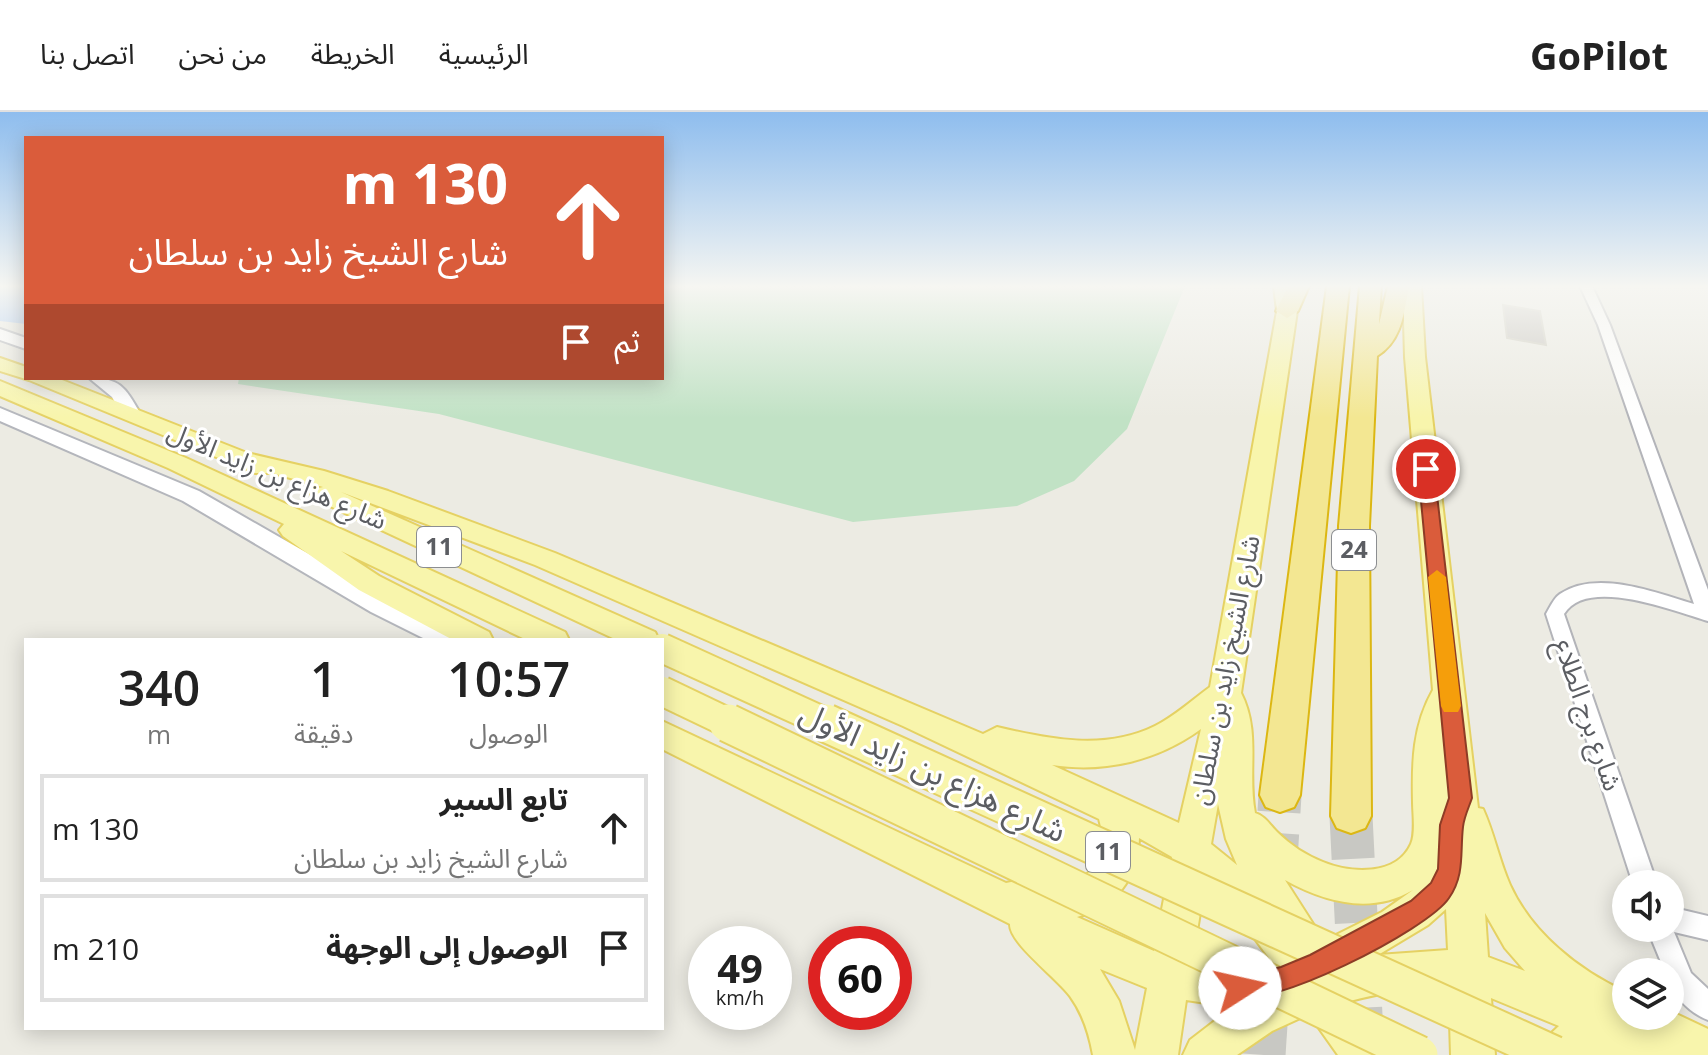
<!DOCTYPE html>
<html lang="ar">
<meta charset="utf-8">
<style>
body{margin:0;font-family:"Open Sans","Noto Sans Arabic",sans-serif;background:#f2f2f2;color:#222;direction:rtl;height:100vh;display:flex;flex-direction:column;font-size:30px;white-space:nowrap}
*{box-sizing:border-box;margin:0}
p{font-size:26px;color:#767676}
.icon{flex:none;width:44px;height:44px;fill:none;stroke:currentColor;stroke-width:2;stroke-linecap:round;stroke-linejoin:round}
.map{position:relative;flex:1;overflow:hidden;direction:ltr}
.sheet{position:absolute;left:24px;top:526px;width:640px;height:392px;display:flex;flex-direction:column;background:#fff;border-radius:0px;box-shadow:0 4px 20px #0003;direction:rtl}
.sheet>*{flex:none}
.hud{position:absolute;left:24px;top:24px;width:640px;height:244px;border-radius:0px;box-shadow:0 4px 20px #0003;direction:rtl;background:#da5c3b;color:#fff;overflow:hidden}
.tools{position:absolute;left:1612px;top:758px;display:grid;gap:16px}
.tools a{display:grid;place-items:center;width:72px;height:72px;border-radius:50%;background:#fff;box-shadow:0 4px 20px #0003;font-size:40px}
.speed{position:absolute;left:688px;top:814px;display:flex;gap:16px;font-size:40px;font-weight:700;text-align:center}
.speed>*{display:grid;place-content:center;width:104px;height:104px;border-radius:50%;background:#fff;box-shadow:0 4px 20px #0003;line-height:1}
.speed small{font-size:20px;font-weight:400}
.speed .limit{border:12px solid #d22;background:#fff;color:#111}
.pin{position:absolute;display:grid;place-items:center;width:68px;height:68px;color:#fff;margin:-34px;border:4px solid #fff;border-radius:50%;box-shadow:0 2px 8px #0007}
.me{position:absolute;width:88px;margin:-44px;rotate:80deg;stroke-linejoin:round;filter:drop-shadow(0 0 6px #0008)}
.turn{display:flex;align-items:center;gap:28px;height:168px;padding:0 24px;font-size:36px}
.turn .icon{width:104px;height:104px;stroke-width:2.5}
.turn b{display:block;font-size:56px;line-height:68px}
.then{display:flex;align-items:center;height:76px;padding:0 24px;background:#0003;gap:16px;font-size:30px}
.eta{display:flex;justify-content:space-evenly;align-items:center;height:136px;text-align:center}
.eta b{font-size:48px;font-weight:600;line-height:56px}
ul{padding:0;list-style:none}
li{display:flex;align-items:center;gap:24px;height:108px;margin:0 16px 12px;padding:0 8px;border:4px solid #e0e0e0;border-radius:0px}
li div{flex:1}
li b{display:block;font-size:30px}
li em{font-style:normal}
header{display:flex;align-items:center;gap:48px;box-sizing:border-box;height:112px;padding:0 40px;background:#fff;border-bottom:2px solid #e0e0e0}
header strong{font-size:38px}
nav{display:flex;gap:44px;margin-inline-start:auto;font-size:28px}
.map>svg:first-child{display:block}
.green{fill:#c1e2c5}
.water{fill:#a8caf7}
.building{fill:#c8c5c0;stroke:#d0cec2;stroke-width:2}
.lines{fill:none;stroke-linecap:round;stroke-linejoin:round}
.highway-tunnel{stroke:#c8c8c3;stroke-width:43;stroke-dasharray:43 21;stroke-linecap:butt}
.street-casing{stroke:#b3b4b9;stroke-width:4}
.secondary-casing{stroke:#b4b6bc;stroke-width:4}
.primary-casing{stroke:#e5d163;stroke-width:4}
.highway-casing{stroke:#dcb713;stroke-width:4}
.street{fill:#fff;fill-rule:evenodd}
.secondary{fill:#fff;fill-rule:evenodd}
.primary{fill:#f8f5ac;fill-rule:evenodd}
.highway{fill:#f3e792;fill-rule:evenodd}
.primary-bridge-far1-casing{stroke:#e5d163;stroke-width:32;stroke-linecap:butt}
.primary-bridge-casing{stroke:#e5d163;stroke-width:41;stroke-linecap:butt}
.primary-bridge-far1{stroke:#f8f5ac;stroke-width:28}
.primary-bridge{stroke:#f8f5ac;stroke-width:37}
.route{fill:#da5c3b;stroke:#8e3c26;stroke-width:2}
.slow{fill:#f59e0b}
.labels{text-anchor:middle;stroke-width:6;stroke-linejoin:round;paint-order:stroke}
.shield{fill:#fff;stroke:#8c8e91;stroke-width:2}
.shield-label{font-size:24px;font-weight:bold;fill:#5b5d62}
.street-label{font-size:26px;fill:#5b5d62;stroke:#fff}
.near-street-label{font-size:32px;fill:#5b5d62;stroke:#fff}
</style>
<header>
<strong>GoPilot</strong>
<nav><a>الرئيسية</a><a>الخريطة</a><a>من نحن</a><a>اتصل بنا</a></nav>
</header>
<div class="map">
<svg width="1708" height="943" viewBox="0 0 1708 943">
<rect width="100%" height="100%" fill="#ecebe3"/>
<!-- green -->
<path class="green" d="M662 174H1185L1127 317 1074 369 1017 394 853 410 439 302 238 272 239 266H662Z"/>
<!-- water -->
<path class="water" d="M0 174H26V212L0 209Z"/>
<!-- building -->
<path class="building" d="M1503 193 1540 199 1546 233 1507 226Z"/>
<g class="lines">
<!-- highway-tunnel -->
<g class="highway-tunnel">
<path d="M1351 704 1363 943"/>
<path d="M1275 764 1280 683"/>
<path d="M1264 943 1268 882"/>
</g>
<defs>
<g id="street">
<path d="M1580 174H1592L1610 213 1708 478V509C1674 499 1587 464 1564 502L1657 772H1633L1546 502C1550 495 1554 486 1560 482 1597 457 1656 481 1694 492L1598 213Z"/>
<path d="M1670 795 1708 804V828L1674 820 1691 861 1708 877V908C1688 900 1670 882 1670 860H1665L1647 816H1670Z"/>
</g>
<g id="secondary">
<path d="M0 217 26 226V237L0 228Z"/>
<path d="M89 266C120 266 125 275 140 301L137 305H123L112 285Z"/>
<path d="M0 296 199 379 389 488 458 521 462 528H427L371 500 183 389 0 309Z"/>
</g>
<g id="primary">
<path d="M1274 174H1292L1297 199 1241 581C1261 620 1247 659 1255 701 1265 704 1270 713 1277 720 1290 733 1307 744 1323 750 1350 761 1396 765 1411 732 1416 721 1413 702 1413 690 1412 650 1413 613 1433 578L1405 245 1403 174H1421L1425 245 1478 696 1483 697C1494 721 1499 748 1510 773 1532 821 1578 858 1626 880V904H1646L1645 908 1646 904H1670V899L1708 917V943H1537L1544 928 1559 914 1491 886 1495 943H1451L1449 878C1416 874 1382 881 1350 889L1379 928 1386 943H1338L1309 902 1272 919 1237 943H1183L1190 928 1233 895 1186 888 1178 943H1093C1089 921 1083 902 1070 884 1056 865 1009 831 1010 812L662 637V609L1006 771C1019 767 1036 773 1050 773 1091 774 1110 745 1099 707L903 614 535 453 341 380 655 520 659 528H617L315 387 311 382 315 377 323 375 272 361H255L29 268 0 259V246L26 255V266H57L247 341 324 359 388 379 555 441 983 622 997 615C1048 627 1105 639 1155 614 1175 604 1192 588 1210 575L1277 199ZM1201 617 1179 711 1052 653C1105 661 1157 649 1201 617ZM1218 692 1226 727 1237 753 1211 732ZM1139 726 1172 745 1154 839 1077 805C1116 794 1138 767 1139 726ZM1285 768C1325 790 1371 803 1413 778L1382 800 1324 829ZM1205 770 1247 816 1272 850 1236 854 1192 850ZM1446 797 1448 838 1378 843 1428 813ZM1485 801 1505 836 1525 859 1488 845ZM1100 857 1147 876 1135 938 1119 889Z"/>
<path d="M0 269 186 346 565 520 569 528H527L341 439 379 464 489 520 493 528H453L359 478 283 424 279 418 284 412 168 356 0 284Z"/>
</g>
<g id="highway">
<path d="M1288 174H1309L1298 199 1287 206 1276 199Z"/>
<path d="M1327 174H1349L1300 683 1294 695 1280 700 1266 695 1260 683Z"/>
<path d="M1360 174H1381L1379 212 1388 174H1409C1404 200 1402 229 1377 244L1369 414 1371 704 1365 716 1351 721 1337 716 1331 704 1339 414Z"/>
</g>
</defs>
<!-- street casing -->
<use href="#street" class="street-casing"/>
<!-- secondary casing -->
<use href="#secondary" class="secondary-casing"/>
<!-- primary casing -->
<use href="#primary" class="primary-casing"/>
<!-- highway casing -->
<use href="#highway" class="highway-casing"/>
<!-- street -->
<use href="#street" class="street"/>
<!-- secondary -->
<use href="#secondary" class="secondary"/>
<!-- primary -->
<use href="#primary" class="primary"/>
<!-- highway -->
<use href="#highway" class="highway"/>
<defs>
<g id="primary-bridge-far1">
<path d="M662 536 831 613"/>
<path d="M662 579 733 613"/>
</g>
<g id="primary-bridge">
<path d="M728 611 1419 943"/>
<path d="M826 611 1554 943"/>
</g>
</defs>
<!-- primary-bridge-far1 casing -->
<use href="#primary-bridge-far1" class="primary-bridge-far1-casing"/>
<!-- primary-bridge casing -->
<use href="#primary-bridge" class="primary-bridge-casing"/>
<!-- primary-bridge-far1 -->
<use href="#primary-bridge-far1" class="primary-bridge-far1"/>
<!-- primary-bridge -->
<use href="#primary-bridge" class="primary-bridge"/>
</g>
<!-- sky -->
<linearGradient id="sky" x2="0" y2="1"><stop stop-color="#8ebdee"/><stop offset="0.57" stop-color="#f6f6f2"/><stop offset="1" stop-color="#f6f6f2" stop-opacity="0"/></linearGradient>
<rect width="1708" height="306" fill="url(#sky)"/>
<!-- route -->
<path class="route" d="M1426 353 1434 357 1472 686C1469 695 1464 705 1463 715 1460 741 1465 763 1449 786 1428 818 1266 900 1231 885L1227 876 1231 867 1281 855 1310 843 1411 789 1431 771 1438 757 1440 713 1449 686 1418 357Z"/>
<!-- slow -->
<path class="slow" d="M1437 458 1446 465 1461 594 1458 600H1444L1441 594 1428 465Z"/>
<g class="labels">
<!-- shield labels -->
<g class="shield">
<rect x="417" y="415" width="44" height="40" rx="6"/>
<rect x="1332" y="418" width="44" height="40" rx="6"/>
<rect x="1086" y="720" width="44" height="40" rx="6"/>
</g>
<g class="shield-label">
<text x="439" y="443">11</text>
<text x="1354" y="446">24</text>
<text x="1108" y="748">11</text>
</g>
<!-- street labels -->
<g class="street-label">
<text transform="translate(277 364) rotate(23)" y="9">شارع هزاع بن زايد الأول</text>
<text transform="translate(1225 558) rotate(-79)" y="9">شارع الشيخ زايد بن سلطان</text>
<text transform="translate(1588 603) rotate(71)" y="9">شارع برج الطلاع</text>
</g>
<!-- near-street labels -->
<g class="near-street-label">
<text transform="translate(933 660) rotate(25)" y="11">شارع هزاع بن زايد الأول</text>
</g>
</g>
</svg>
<div class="tools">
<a><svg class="icon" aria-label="sound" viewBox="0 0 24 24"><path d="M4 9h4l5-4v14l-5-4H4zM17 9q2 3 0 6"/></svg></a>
<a><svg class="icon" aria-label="layers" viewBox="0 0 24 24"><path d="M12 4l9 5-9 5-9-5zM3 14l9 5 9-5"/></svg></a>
</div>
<div class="speed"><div>49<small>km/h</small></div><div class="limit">60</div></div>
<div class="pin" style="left:1426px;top:357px;background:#d93025"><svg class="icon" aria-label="arrive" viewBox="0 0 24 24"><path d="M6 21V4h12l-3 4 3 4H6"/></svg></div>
<svg class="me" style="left:1240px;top:876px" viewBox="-20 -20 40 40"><circle r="19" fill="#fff"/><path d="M0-13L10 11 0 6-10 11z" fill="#da5c3b"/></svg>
<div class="hud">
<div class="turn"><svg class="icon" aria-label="ahead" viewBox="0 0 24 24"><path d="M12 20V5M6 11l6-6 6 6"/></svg><div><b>130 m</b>شارع الشيخ زايد بن سلطان</div></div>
<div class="then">ثم<svg class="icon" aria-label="arrive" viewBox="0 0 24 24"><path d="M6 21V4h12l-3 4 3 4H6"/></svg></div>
</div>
<section class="sheet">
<div class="eta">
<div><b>10:57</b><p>الوصول</p></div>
<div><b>1</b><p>دقيقة</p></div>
<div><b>340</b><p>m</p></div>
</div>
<ul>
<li><svg class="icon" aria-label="ahead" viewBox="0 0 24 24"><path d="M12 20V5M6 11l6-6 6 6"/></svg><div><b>تابع السير</b><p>شارع الشيخ زايد بن سلطان</p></div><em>130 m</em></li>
<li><svg class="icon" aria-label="arrive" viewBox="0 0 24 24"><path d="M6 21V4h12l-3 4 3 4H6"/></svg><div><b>الوصول إلى الوجهة</b></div><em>210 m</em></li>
</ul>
</section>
</div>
